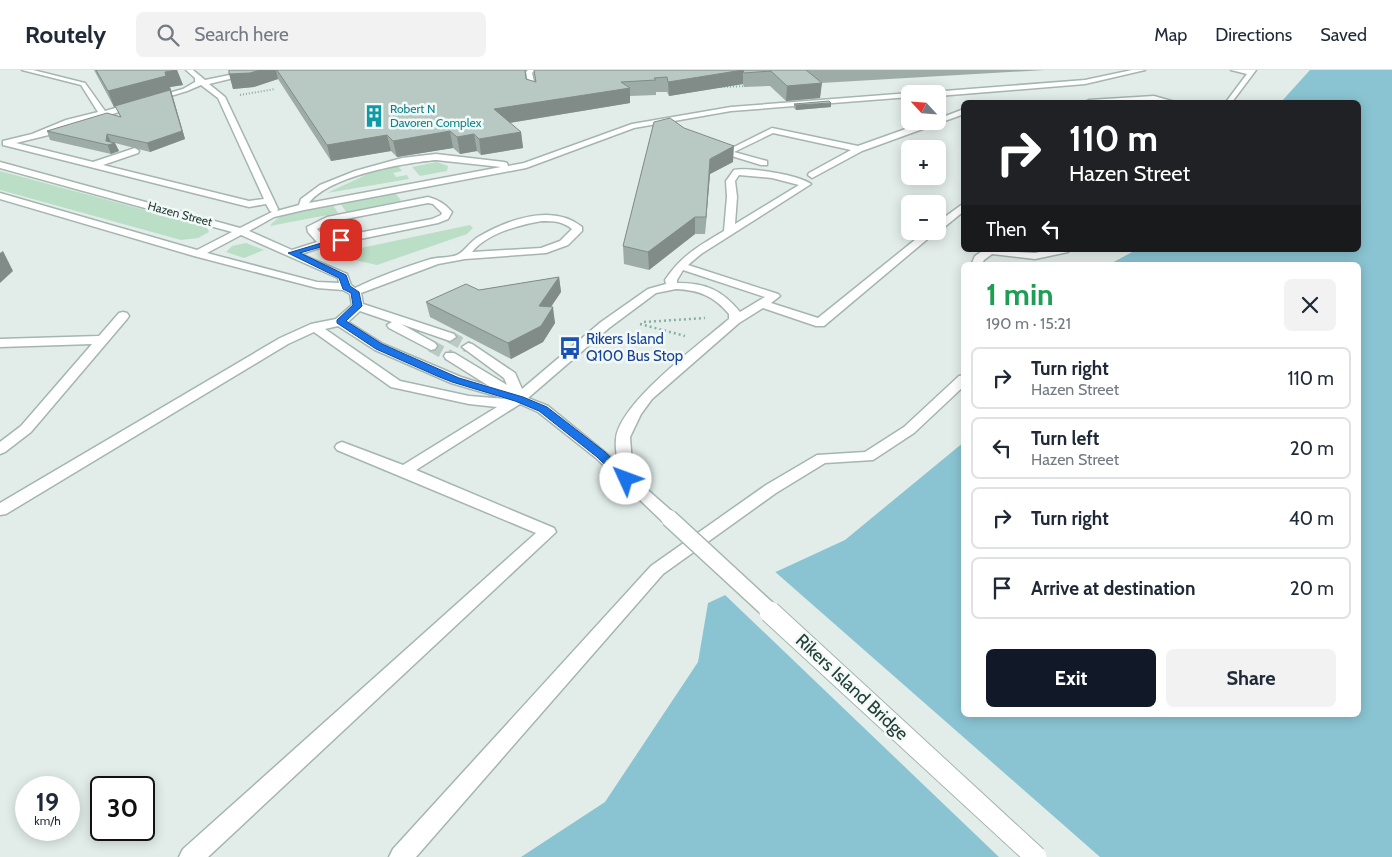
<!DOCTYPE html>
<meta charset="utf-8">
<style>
body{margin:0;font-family:Cabin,sans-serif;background:#f2f2f3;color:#1f2937;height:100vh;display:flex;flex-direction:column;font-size:19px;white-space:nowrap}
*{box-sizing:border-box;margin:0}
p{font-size:16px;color:#747a83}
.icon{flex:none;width:28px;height:28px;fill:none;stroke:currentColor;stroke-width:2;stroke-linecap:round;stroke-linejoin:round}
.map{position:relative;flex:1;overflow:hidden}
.details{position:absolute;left:961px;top:192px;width:400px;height:455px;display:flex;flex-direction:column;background:#fff;border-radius:8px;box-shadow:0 2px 12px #0003}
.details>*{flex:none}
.banner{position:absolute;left:961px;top:30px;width:400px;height:152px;border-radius:8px;box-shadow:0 2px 12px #0003;background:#202124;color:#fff;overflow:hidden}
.needle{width:32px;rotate:296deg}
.tools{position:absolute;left:901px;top:15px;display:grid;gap:10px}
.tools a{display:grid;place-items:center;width:45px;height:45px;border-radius:8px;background:#fff;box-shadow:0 2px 12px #0003;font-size:25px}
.speed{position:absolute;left:15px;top:706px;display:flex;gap:10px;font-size:25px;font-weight:700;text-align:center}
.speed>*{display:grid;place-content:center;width:65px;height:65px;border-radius:50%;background:#fff;box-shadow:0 2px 12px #0003;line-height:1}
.speed small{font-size:12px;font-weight:400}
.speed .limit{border:2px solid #111;border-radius:8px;background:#fff;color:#111}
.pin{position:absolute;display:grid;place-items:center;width:42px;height:42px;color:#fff;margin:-21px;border-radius:10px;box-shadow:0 2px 8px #0006}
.me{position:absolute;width:55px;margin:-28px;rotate:313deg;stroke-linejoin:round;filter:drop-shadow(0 0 4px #0008)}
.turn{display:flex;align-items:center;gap:18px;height:105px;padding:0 25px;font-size:22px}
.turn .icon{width:65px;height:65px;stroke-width:2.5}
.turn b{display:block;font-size:35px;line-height:42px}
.then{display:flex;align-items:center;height:48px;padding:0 25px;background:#0003;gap:10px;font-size:19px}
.round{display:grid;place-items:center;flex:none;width:52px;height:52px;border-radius:8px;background:#f2f2f3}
.head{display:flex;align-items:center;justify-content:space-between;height:85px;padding:0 25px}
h1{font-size:30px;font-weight:800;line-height:38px;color:#1e9e55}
.cta{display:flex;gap:10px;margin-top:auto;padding:10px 25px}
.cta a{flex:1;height:58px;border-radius:8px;background:#111827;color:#fff;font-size:20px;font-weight:800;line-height:58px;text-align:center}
.cta a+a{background:#f2f2f3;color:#1f2937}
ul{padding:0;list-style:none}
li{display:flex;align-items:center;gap:15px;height:62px;margin:0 10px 8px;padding:0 15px;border:2px solid #e0e1e3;border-radius:8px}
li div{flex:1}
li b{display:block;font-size:19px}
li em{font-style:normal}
header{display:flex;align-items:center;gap:30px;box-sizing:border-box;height:70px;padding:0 25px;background:#fff;border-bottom:1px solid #e0e1e3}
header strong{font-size:24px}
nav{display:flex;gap:28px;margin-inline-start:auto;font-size:18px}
.search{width:350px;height:45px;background:#f2f2f3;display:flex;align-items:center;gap:12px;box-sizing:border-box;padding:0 18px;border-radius:8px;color:#747a83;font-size:19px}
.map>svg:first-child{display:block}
.green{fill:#bbdec6}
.water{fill:#8ac4d2}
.pier{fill:#e2ede9}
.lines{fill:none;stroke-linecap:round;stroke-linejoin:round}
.minor-tunnel{stroke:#bccac6;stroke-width:12;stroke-dasharray:12 6;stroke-linecap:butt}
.minor-casing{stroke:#a5b5b0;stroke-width:3}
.path-far1{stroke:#83b1a4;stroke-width:2;stroke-dasharray:1 2;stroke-linecap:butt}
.path{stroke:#83b1a4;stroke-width:2.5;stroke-dasharray:2 3;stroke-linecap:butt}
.minor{fill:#fff;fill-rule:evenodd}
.minor-bridge-far1-casing{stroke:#a5b5b0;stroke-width:19;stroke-linecap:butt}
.minor-bridge-casing{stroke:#a5b5b0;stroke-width:23;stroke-linecap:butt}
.minor-bridge-far1{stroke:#fff;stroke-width:16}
.minor-bridge{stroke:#fff;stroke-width:21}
.wall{fill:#9eaca7}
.shaded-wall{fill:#818c88}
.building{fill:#b8c8c2;stroke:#818c88}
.route{fill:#1a73e8;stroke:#114b97}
.labels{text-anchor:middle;stroke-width:5;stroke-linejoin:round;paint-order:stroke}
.far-culture-label{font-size:12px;fill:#0d838f;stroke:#f3f9f6;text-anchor:start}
.far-street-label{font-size:12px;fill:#223e38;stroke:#f3f9f6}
.transit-label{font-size:15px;fill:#164399;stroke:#f3f9f6;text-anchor:start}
.near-street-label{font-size:18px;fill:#223e38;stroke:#f3f9f6}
</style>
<header>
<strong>Routely</strong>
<div class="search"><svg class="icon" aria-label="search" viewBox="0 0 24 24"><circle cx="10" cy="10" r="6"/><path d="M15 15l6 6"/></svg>Search here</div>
<nav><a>Map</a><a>Directions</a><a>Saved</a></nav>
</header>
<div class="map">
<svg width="1392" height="787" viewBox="0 0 1392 787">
<rect width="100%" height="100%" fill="#e2ede9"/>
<!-- green -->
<g class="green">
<path d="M437 92 448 96 447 101 420 106 412 97Z"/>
<path d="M398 96 402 101 393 103 396 107 407 105 409 109 327 123 370 103Z"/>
<path d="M0 101 186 151 207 158 209 162 198 168 181 170 0 120Z"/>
<path d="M395 123 401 130 400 131 346 142 341 134Z"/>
<path d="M333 135 338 143 270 156C282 139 313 139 333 135Z"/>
<path d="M470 155 473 158 467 164 377 195 345 188 342 182Z"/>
<path d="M246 173 264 180 244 188 226 182 232 176Z"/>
</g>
<!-- water -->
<path class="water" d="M1310 0H1392V787H521L605 732 698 592 708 533 845 470 964 372V645H1359V195H1108L1136 180H1359V32H1281Z"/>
<!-- pier -->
<path class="pier" d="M773 500 1100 787H999L723 523Z"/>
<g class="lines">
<!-- minor-tunnel -->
<g class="minor-tunnel">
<path d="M450 267 468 277"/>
<path d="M431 276 450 286"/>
</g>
<defs>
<g id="minor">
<path d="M22 0H33L85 13 105 41 183 19 195 12V8L186 0H193L205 10 254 0H266L209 14 225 27 278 139 277 141 299 135 301 129 320 115 355 101 402 88 436 84 504 92 507 93 508 96 524 93 632 54 731 37 910 23 913 24H910V27L731 41 634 58 526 98 304 140 274 147 249 161 292 180 317 172 308 162 307 157 327 147 428 127C439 130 445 134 452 142L448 149 438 153 326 176 301 184 347 204 351 215 355 218C380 206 405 197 431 189 439 187 449 188 457 185 464 182 470 172 478 167 507 150 552 133 582 157V161L568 175 546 183 465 189 438 194 361 223 363 234 454 264 456 267 450 271 401 254 435 273 437 276 435 279 431 280 389 258 387 255 392 252 360 241 348 252 383 274 461 307 489 316 446 289 444 286 446 283H454L507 315 504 308 462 277 468 273 472 274 515 303 522 319 601 252 648 219 666 214 665 210C682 185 699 176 724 161L727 127 726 111 734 100C749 97 799 105 811 114L701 184 688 195 778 224 780 226 771 233 818 248 926 161H937L824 256H816L763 238 739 253 652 329 641 344 630 367 633 407 675 444 677 448 675 452 669 453 663 452 596 388 538 342 520 334 416 400 554 458 556 462 208 787H179L183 779 536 463 337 380 335 377 337 374 342 372 403 395 497 337 469 334 391 317 314 262 288 274 6 444 0 445V433L280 268 311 254 336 249 352 235 350 224 343 220 317 218 194 186 0 129V123L197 180 232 162 0 98V92L240 158 272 142 270 141 266 134 249 137 3 75V71L32 64 66 50 98 42 81 15ZM201 15 218 28 264 129 249 131 103 95 138 83 139 81 135 78 93 92 16 73 69 60V56L56 58 92 48V51H98L106 46 187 21ZM436 90 501 97 309 133C329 106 403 93 436 90ZM739 105 772 108 799 115 735 154 737 127 735 111ZM428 133 433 134 442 143 441 145 432 149 326 169 317 159 330 152ZM542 151C554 151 562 151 572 159L560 171 541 178 472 182C487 163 519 155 542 151ZM241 165 338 208 339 213 317 212 207 183ZM683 200 765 227 740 242C722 220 706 213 677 213V210ZM676 219C699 220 714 226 729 244V249C701 273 619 333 616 369 615 376 617 384 617 392L548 336 528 328 609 258 656 223ZM338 256 375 280 451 313 506 329 469 326 400 311 325 259Z"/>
<path d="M528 0H535L532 3 537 25 530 23 526 2Z"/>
<path d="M1132 0H1145L1085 14 938 26V24H928L931 22 1085 10Z"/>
<path d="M1231 0H1256L1232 32H1226L1247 4Z"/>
<path d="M1154 26 1175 32 1154 30 1085 32 1089 30Z"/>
<path d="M964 39V44L862 81 812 108 808 105 809 103 851 80 773 63 734 82 767 91V95H761L722 83 772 58 858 76 928 51H938V49Z"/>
<path d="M964 133V141L942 159 938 160V152Z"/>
<path d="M984 180 1035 183 1049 180H1069L1068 182 1035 189 992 184 984 190 981 195H971L975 186Z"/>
<path d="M123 242 127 243 129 246 127 249 31 362 5 382 0 384V372L21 356 92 274 0 277V269L99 266 119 243Z"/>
<path d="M964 305V316L914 363 873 390 825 393 776 423 663 504 416 787H389L393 779 651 496 766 415 817 385 865 382 904 357 959 306Z"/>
</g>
</defs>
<!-- minor casing -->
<use href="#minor" class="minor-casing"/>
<!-- path-far1 -->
<g class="path-far1">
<path d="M721 17 748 16"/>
<path d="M240 25 275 19"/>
</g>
<!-- path -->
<g class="path">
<path d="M644 252 705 248"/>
<path d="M640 254 685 266"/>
</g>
<!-- minor -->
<use href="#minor" class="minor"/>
<defs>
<path id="minor-bridge-far1" d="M669 448 772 543"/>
<path id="minor-bridge" d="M770 542 1036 787"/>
</defs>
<!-- minor-bridge-far1 casing -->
<use href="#minor-bridge-far1" class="minor-bridge-far1-casing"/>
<!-- minor-bridge casing -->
<use href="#minor-bridge" class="minor-bridge-casing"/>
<!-- minor-bridge-far1 -->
<use href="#minor-bridge-far1" class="minor-bridge-far1"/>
<!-- minor-bridge -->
<use href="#minor-bridge" class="minor-bridge"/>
</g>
<!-- wall -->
<g class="wall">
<path d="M94 0H177L183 15 170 17 185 69 150 82 115 73 119 81 111 84 50 70 47 61 120 46 115 36 114 37Z"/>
<path d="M229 0H526L525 1 526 9 535 12 534 0H1045L821 13 820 28 786 31 770 16 744 17 743 14 669 26 667 22H656V25L630 26V33L510 53 521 62 523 78 481 85 477 81 460 84 453 78 397 87 391 81 331 91 278 9 254 17 233 19Z"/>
<path d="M794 34 831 37 796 40 794 38Z"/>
<path d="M654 52 733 92 710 104 705 164H695L649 200 624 194 623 176Z"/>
<path d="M559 207 561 222 551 237 555 253 543 272 511 289 430 247 426 232 479 220Z"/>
</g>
<!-- shaded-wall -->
<g class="shaded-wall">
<path d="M177 0 183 15 170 17 185 69 150 82 147 73 171 21 114 37 108 21 165 2Z"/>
<path d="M260 0H276L278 9 254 17 233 19 229 4Z"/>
<path d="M743 0V14L669 26 668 12Z"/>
<path d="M822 13 820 28 786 31 787 16Z"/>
<path d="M630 18V33L496 55 494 39Z"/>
<path d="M831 33V37L796 40V35Z"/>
<path d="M450 61 453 78 397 87 393 71Z"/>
<path d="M521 62 523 78 481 85 479 69Z"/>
<path d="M107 64 111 72 115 73 119 81 111 84 106 71Z"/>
<path d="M474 64 477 81 460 84 457 67Z"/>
<path d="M387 65 391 81 331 91 327 75Z"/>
<path d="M734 76 733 92 710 104 705 164 706 147 710 89Z"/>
<path d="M695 147V164L649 200 648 182Z"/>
<path d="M3 181 13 201 0 213V183Z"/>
<path d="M559 207 561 222 541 251 539 236Z"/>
<path d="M553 237 555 253 543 272 511 289 508 273Z"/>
</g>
<!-- building -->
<g class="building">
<path d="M96 0H177L165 2 166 6 108 21Z"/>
<path d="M229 0H260L250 3 229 4Z"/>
<path d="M277 0H525L526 9 536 12 534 0H743L668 12 667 7 654 8 656 10 621 12 630 18 494 39 521 62 479 69 474 64 457 67 450 61 393 71 387 65 327 75Z"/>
<path d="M743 0H806L822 13 787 16 771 1 744 3Z"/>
<path d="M170 20 182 61 147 73 107 64 106 71 115 73 108 75 47 61 107 43 121 47 115 36Z"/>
<path d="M829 31 831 33 796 35 794 34Z"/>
<path d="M670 48 684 58 734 76 710 89 706 147H695L648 182 623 176 654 52Z"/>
<path d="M559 207 539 236 553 237 541 256 508 273 426 232 466 214 479 220Z"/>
</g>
<!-- route -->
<path class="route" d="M338 168 345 170 300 183 346 205 350 216 359 222 362 236 346 251 382 274 459 308 523 327 547 337 605 382 630 406 632 409 630 411H622L597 387 539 341 515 331 452 312 437 306 376 279 337 253V250L353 235 351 223 343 219 339 208 288 183Z"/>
<!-- icons -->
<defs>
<symbol id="building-bare" viewBox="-9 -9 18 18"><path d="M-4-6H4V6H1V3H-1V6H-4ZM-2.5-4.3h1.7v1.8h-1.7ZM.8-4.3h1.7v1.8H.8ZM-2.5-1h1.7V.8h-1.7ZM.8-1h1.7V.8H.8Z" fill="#0f9aa8" stroke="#f3f9f6" stroke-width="2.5" paint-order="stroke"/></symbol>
<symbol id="bus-bare" viewBox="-9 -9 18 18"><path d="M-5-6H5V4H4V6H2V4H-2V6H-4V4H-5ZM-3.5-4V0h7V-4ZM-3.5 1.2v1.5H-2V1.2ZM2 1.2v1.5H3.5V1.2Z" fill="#1a4fb4" stroke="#f3f9f6" stroke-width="2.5" paint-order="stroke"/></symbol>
</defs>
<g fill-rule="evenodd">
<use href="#building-bare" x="358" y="30" width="32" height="32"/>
<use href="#bus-bare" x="554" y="262" width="32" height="32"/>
</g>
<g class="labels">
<!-- far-culture labels -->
<g class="far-culture-label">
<text x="390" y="43">Robert N<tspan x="390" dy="14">Davoren Complex</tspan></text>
</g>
<!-- far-street labels -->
<g class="far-street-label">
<text transform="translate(180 144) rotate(15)" y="4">Hazen Street</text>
</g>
<!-- transit labels -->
<g class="transit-label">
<text x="586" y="274">Rikers Island<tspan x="586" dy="17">Q100 Bus Stop</tspan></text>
</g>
<!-- near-street labels -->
<g class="near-street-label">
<text transform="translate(852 617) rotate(43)" y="6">Rikers Island Bridge</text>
</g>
</g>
</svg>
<div class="tools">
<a><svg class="needle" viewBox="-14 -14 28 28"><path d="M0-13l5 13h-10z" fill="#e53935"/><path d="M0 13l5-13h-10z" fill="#747a83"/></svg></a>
<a>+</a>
<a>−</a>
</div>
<div class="speed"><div>19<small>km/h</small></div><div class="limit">30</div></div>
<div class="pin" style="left:341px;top:170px;background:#d93025"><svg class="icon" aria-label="arrive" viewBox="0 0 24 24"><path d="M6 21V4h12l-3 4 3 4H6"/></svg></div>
<svg class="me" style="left:626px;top:409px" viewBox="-20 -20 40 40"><circle r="19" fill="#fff"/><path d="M0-13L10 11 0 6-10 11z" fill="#1a73e8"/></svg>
<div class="banner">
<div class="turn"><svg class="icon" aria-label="right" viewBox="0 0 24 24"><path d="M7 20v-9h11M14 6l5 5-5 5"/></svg><div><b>110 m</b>Hazen Street</div></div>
<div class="then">Then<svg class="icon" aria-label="left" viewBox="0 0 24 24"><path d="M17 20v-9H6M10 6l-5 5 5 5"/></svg></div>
</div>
<section class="details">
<div class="head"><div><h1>1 min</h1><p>190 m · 15:21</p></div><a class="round"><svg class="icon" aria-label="close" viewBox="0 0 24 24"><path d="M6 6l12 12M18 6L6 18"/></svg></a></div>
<ul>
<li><svg class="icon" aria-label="right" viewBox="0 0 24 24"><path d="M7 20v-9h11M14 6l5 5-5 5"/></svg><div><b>Turn right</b><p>Hazen Street</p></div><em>110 m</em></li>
<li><svg class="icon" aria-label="left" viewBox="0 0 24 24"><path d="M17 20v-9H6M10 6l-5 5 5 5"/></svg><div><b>Turn left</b><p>Hazen Street</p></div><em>20 m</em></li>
<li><svg class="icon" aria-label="right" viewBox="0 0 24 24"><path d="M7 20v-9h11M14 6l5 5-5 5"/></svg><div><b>Turn right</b></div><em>40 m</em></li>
<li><svg class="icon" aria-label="arrive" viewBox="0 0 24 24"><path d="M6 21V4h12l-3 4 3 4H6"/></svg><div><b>Arrive at destination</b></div><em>20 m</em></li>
</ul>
<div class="cta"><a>Exit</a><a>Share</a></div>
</section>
</div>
